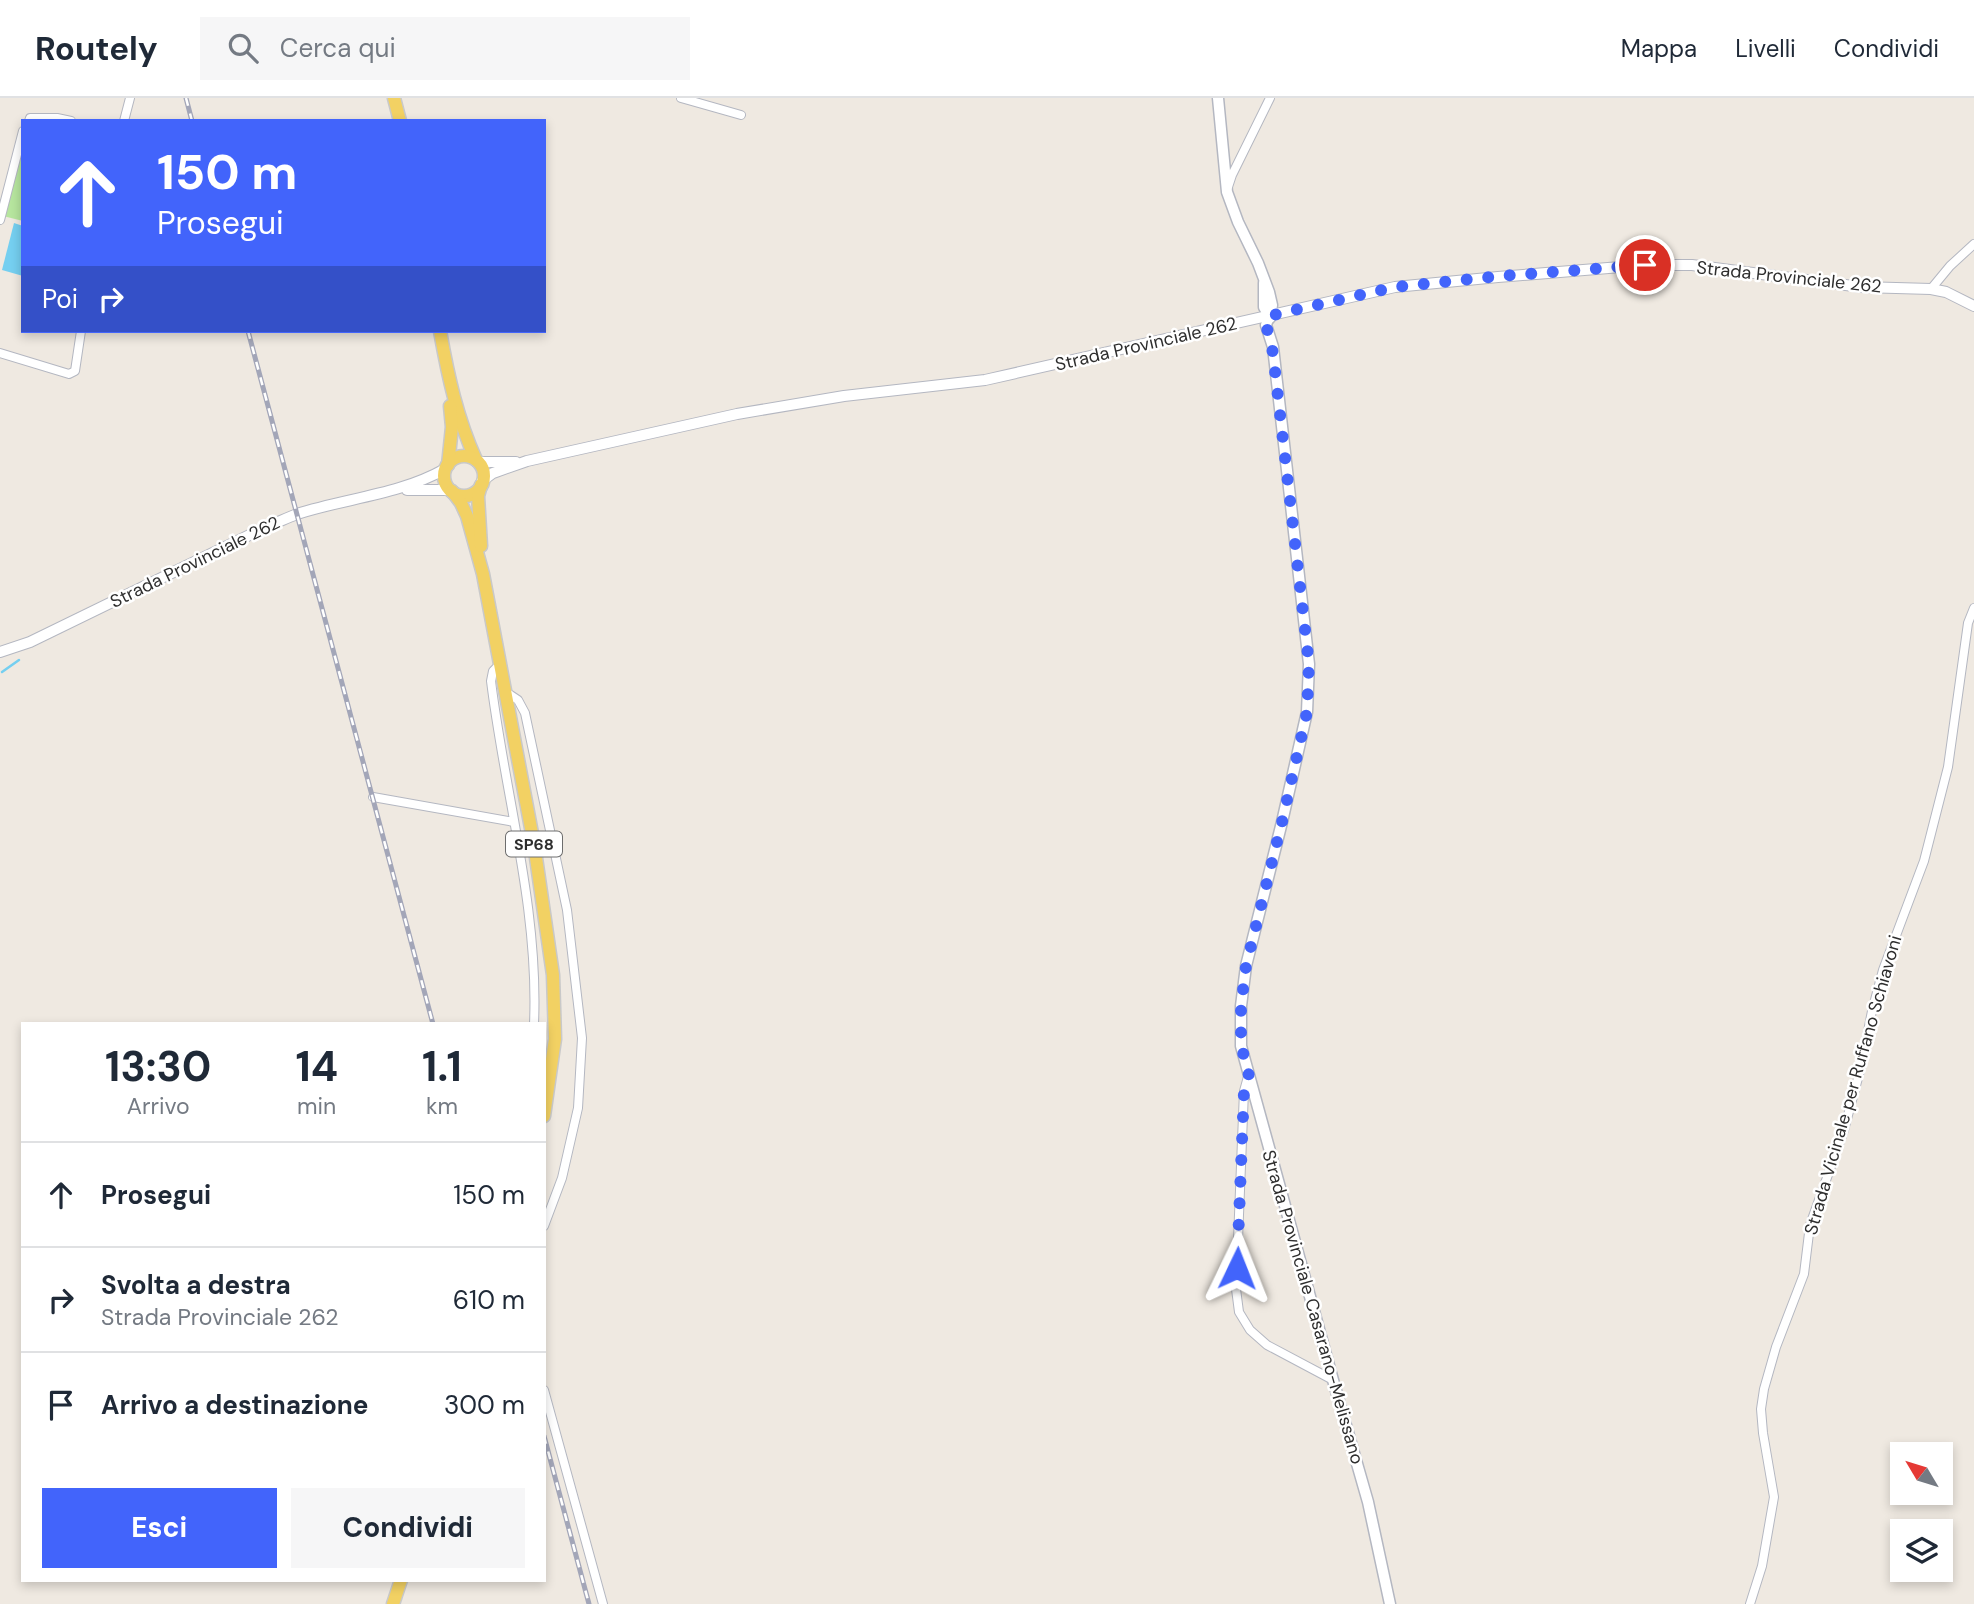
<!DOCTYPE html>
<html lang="it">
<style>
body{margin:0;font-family:"DM Sans",sans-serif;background:#f6f6f7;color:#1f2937;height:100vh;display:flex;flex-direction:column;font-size:26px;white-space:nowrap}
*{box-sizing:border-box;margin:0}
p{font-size:23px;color:#747a83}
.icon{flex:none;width:38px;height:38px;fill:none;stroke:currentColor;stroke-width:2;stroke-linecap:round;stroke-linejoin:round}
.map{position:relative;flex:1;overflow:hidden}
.sheet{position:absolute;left:21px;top:924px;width:525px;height:560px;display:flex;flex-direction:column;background:#fff;border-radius:0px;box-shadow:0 4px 10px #0003}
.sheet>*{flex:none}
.hud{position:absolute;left:21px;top:21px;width:525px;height:214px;border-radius:0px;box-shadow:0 4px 10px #0003;background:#4264fb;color:#fff;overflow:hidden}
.needle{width:46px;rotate:308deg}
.controls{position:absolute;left:1890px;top:1344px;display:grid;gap:14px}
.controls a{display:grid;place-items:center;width:63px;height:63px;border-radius:0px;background:#fff;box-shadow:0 4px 10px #0003;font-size:35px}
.pin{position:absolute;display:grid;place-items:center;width:60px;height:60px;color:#fff;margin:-30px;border:4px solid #fff;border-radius:50%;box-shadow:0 2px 7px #0007}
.me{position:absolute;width:77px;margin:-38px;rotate:2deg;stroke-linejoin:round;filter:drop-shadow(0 0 5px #0008)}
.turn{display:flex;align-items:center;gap:24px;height:147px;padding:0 21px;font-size:32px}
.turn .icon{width:91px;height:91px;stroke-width:2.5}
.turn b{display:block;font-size:49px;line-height:60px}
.then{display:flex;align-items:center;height:66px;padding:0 21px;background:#0003;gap:14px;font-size:26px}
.eta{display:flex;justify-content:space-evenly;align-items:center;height:119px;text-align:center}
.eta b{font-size:42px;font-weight:700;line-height:49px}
.button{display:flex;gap:14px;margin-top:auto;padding:14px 21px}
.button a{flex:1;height:80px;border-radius:0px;background:#4264fb;color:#fff;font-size:28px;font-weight:700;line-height:80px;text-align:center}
.button a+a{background:#f6f6f7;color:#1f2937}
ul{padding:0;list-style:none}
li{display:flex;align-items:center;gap:21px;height:105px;padding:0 21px;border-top:2px solid #e0e1e3}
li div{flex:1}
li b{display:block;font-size:26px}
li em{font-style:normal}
header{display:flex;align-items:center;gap:42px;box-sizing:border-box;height:98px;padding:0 35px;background:#fff;border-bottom:2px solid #e0e1e3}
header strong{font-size:33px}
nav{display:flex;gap:38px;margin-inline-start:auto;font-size:24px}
.search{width:490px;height:63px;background:#f6f6f7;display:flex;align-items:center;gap:18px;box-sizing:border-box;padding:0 24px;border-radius:0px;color:#747a83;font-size:26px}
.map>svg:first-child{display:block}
.green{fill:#b6e59e}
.water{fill:#75cff0}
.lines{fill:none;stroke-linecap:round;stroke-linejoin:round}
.stream{stroke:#75cff0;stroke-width:2.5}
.minor-casing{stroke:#b4b7c1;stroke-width:10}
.tertiary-casing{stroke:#b4b7c1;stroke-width:12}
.secondary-casing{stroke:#b4b7c1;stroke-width:13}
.primary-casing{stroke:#c9c9c9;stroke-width:15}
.minor{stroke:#fff;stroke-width:8}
.tertiary{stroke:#fff;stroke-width:10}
.secondary{stroke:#fff;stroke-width:10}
.primary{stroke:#f2d163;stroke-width:12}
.rail-casing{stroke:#a3a6b8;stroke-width:5}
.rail{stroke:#fff;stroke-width:2.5;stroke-dasharray:8;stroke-linecap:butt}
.route{stroke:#4264fb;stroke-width:12;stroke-dasharray:0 21.6}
.labels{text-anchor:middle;stroke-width:5;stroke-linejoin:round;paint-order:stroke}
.shield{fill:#fff;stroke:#6d6d6d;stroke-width:2}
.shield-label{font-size:16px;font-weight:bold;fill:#2e2e2e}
.street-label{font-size:18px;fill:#2e2e2e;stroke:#fff}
</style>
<header>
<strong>Routely</strong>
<div class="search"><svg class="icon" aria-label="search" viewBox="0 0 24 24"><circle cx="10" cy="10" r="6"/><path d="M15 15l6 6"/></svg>Cerca qui</div>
<nav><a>Mappa</a><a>Livelli</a><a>Condividi</a></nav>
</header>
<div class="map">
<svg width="1974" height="1506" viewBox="0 0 1974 1506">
<rect width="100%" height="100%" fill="#efe9e1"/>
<!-- green -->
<path class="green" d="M23 41V123L3 118Z"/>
<!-- water -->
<path class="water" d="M14 125 23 128V178L2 172Z"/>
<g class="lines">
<!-- stream -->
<path class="stream" d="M2 574 19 562"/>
<defs>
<g id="minor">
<path d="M681 0 741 17"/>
<path d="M29 23 30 20H57L71 23"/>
<path d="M124 23 130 0"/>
<path d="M1228 89 1232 77 1270 0"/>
<path d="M0 122 23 33"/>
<path d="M1931 191 1950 168 1974 146"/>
<path d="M0 255 69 276 75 273 81 233"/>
<path d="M500 566 493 573 491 583C505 697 539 810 534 926"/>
<path d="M506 594 518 602 525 615 567 812 582 940 578 1010 562 1080 544 1128"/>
<path d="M373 699 514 724"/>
<path d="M1249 975 1244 993 1236 1191 1239 1214 1250 1232 1267 1247 1333 1282"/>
<path d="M544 1292 603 1506"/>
<path d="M1750 1506 1762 1468 1774 1399 1763 1335 1761 1311 1764 1291 1776 1249 1804 1176 1810 1127 1844 1032 1861 969 1872 913 1883 872 1924 763 1948 669 1968 525 1974 510"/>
</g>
<g id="tertiary">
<path d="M478 364H516"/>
<path d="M482 383 493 375 527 363 737 316 844 298 985 282 1395 189 1498 179 1645 167H1692L1861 189 1931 191 1946 194 1974 208"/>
<path d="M407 392H450"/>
<path d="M0 554 30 544 266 429C276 425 287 420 297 416 346 400 399 397 445 371"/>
</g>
<g id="secondary">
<path d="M1218 0 1227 94 1238 124 1258 165 1269 194 1272 207 1270 220"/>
<path d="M1264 185V209L1269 218 1266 227 1273 249 1309 566 1307 614 1282 724 1246 868 1241 908V948L1333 1282 1368 1404 1390 1506"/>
</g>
<g id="primary">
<path d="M394 0 400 23"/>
<path d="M440 233C448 278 457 320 476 362"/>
<circle cx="464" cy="378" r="20"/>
<path d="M448 367 452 329 450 308"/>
<path d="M452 393 461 405 467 418 483 476 534 746 553 877 555 941 544 1018"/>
<path d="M481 448 478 398 481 387"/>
<path d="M393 1506 401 1482"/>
</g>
</defs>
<!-- minor casing -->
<use href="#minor" class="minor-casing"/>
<!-- tertiary casing -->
<use href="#tertiary" class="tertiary-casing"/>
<!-- secondary casing -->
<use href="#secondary" class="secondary-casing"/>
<!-- primary casing -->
<use href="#primary" class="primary-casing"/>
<!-- minor -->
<use href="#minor" class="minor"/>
<!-- tertiary -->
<use href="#tertiary" class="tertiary"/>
<!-- secondary -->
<use href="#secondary" class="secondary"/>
<!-- primary -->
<use href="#primary" class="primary"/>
<defs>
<g id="rail">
<path d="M186 0 192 23"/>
<path d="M248 233 433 926"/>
<path d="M544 1338 589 1506"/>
</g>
</defs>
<!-- rail casing -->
<use href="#rail" class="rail-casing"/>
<!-- rail -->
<use href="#rail" class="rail"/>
</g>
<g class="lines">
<!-- route -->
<path class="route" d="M1237 1170 1244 993 1249 975 1241 948V908L1246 868 1282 724 1307 614 1309 566 1275 273 1272 249 1266 227 1269 218 1395 189 1501 178 1645 167"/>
</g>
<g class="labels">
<!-- shield labels -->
<rect class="shield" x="506" y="733.5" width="56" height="25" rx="5"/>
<g class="shield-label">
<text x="534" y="752">SP68</text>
</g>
<!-- street labels -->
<g class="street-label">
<text transform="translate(1789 179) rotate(6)" y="6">Strada Provinciale 262</text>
<text transform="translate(1146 246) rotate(-13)" y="6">Strada Provinciale 262</text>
<text transform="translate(195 464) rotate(-26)" y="6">Strada Provinciale 262</text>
<text transform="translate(1853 987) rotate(-74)" y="6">Strada Vicinale per Ruffano Schiavoni</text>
<text transform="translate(1313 1209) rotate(74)" y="6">Strada Provinciale Casarano-Melissano</text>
</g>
</g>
</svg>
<div class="controls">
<a><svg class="needle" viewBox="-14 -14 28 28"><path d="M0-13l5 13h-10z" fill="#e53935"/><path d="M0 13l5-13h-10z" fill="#747a83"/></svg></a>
<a><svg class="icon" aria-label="layers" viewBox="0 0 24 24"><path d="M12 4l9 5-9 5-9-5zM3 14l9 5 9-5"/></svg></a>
</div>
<div class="pin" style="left:1645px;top:167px;background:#d93025"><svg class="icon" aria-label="arrive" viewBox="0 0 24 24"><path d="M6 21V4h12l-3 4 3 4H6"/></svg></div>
<svg class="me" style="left:1237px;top:1170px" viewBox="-20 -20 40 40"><path d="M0-17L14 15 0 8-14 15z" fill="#4264fb" stroke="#fff" stroke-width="4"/></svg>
<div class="hud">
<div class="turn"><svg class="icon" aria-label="ahead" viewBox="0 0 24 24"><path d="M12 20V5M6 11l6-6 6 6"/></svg><div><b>150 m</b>Prosegui</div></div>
<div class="then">Poi<svg class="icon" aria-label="right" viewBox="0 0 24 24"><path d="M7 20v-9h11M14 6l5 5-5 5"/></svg></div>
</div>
<section class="sheet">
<div class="eta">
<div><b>13:30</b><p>Arrivo</p></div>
<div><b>14</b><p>min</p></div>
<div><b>1.1</b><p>km</p></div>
</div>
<ul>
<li><svg class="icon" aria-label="ahead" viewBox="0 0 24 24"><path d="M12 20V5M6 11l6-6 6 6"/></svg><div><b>Prosegui</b></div><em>150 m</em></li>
<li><svg class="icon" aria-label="right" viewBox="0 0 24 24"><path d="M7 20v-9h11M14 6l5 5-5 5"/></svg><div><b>Svolta a destra</b><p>Strada Provinciale 262</p></div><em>610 m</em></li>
<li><svg class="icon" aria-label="arrive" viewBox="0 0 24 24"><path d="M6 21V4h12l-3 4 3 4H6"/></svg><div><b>Arrivo a destinazione</b></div><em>300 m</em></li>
</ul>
<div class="button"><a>Esci</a><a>Condividi</a></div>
</section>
</div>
